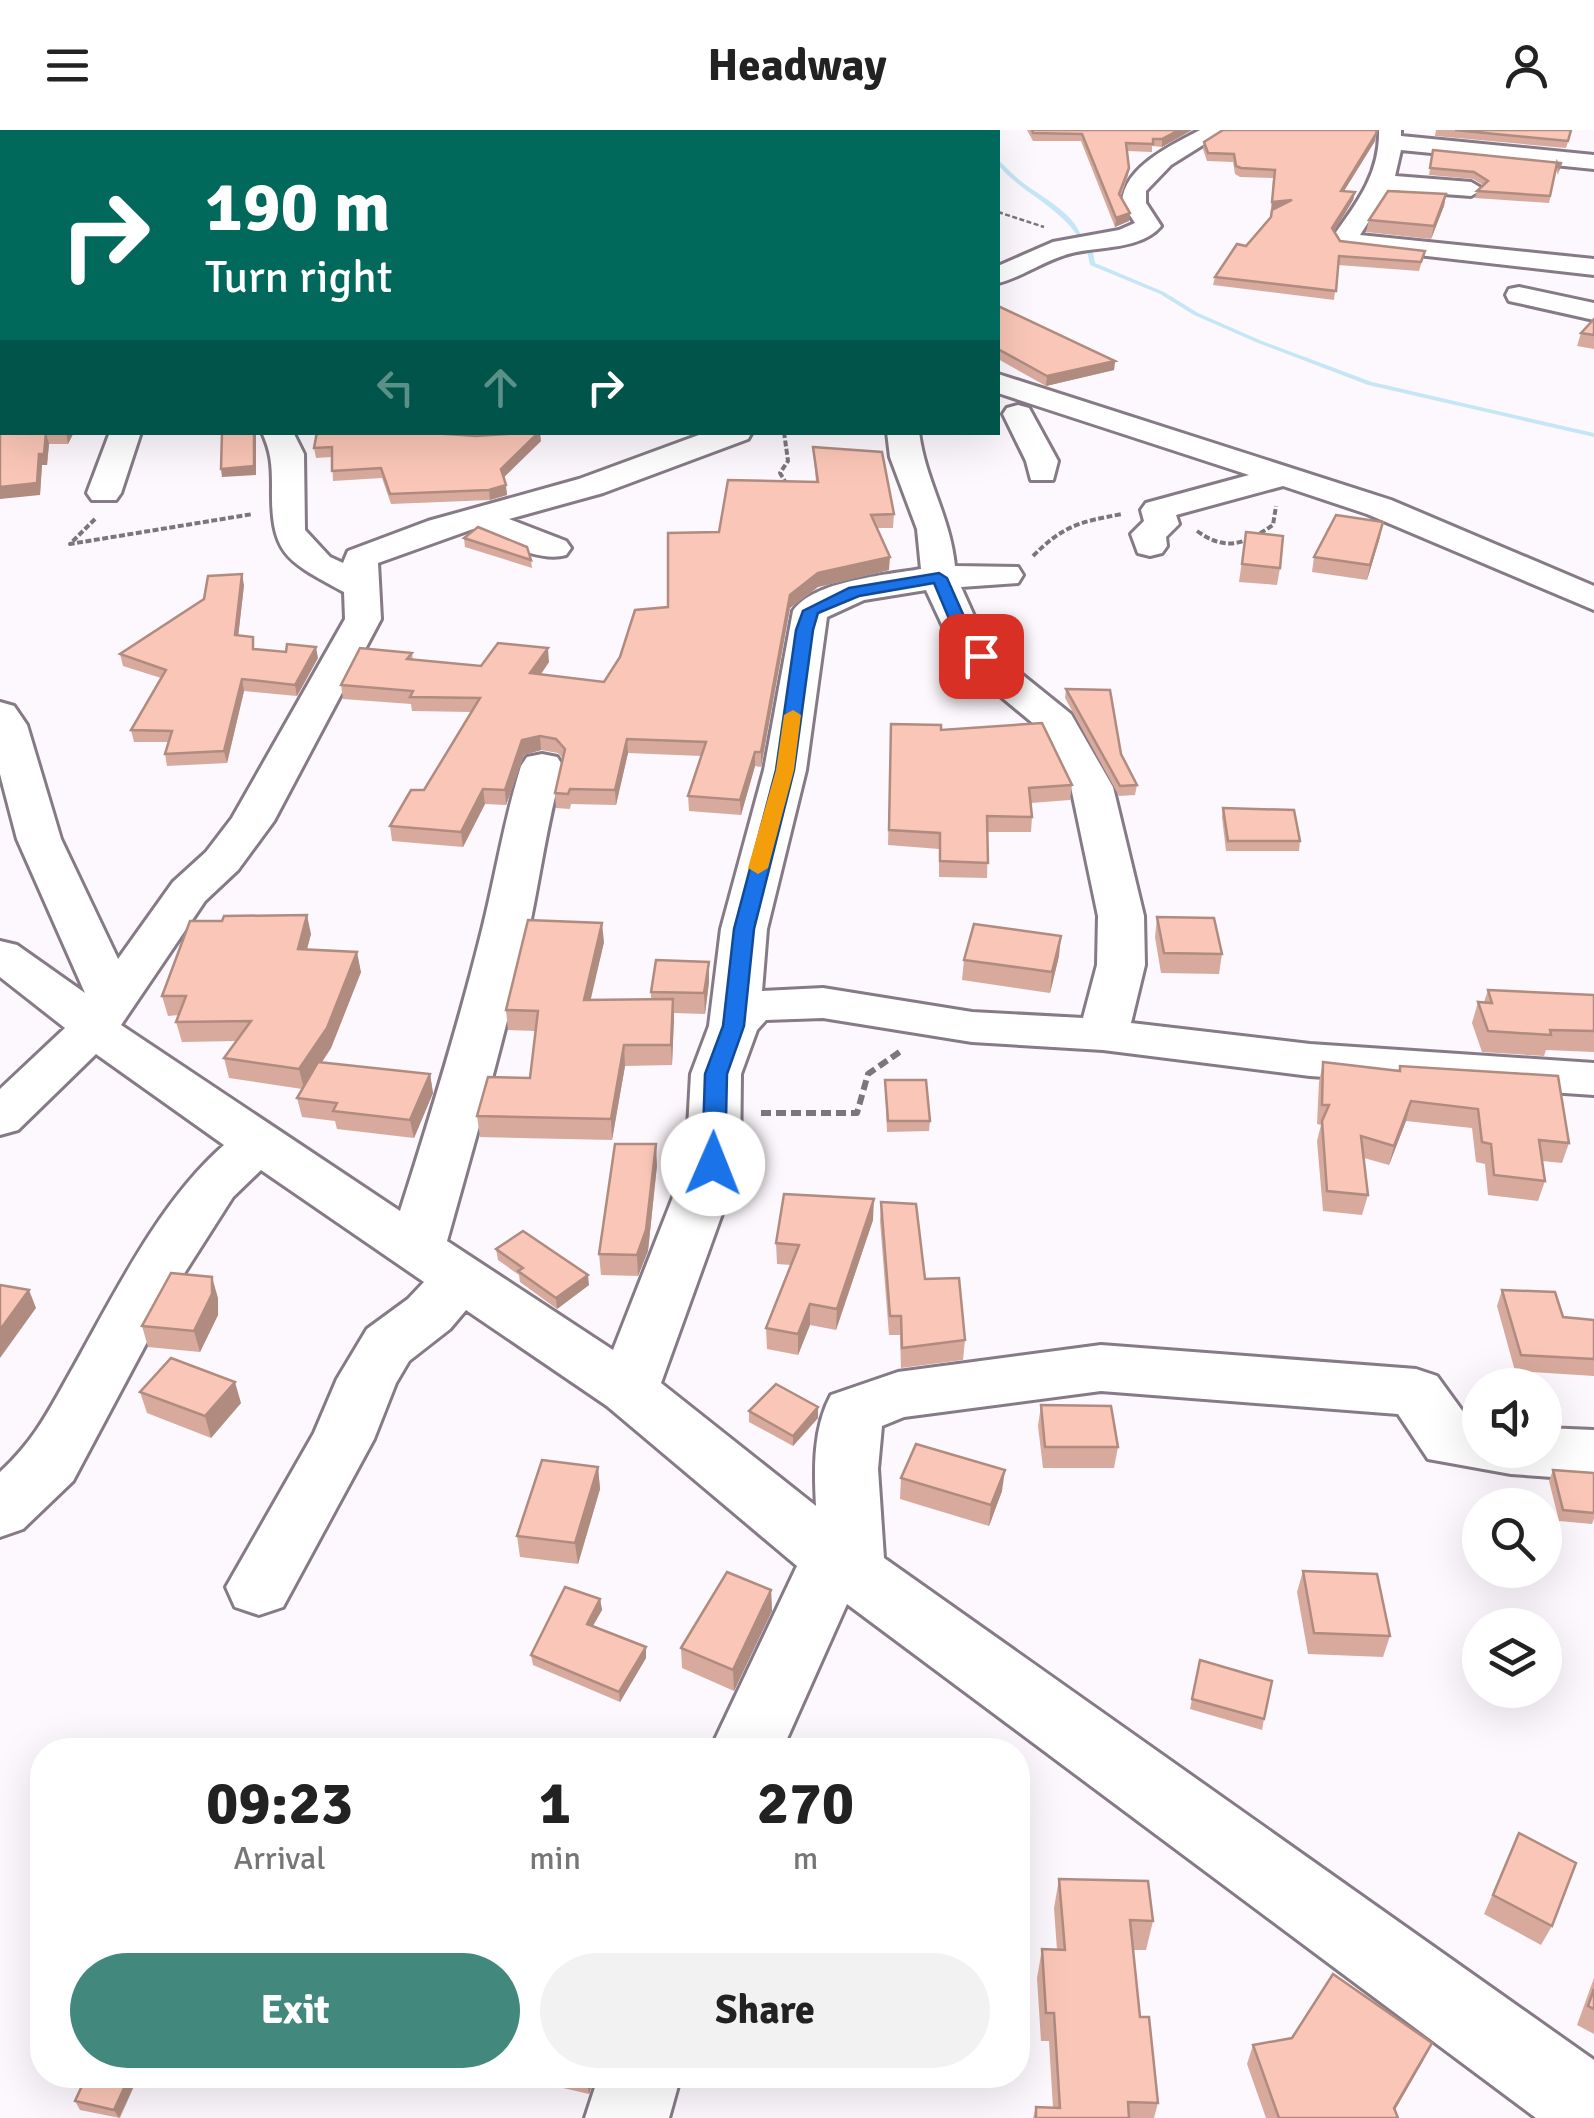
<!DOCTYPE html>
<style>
body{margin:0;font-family:Signika,sans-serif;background:#f2f2f2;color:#222;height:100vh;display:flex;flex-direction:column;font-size:38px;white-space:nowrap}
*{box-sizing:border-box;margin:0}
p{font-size:32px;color:#767676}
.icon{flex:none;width:55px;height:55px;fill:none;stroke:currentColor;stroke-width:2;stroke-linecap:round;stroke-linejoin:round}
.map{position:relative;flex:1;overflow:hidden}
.panel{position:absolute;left:30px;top:1608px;width:1000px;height:350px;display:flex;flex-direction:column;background:#fff;border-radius:40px;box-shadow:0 10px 40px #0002}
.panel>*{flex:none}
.banner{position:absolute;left:0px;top:0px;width:1000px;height:305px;box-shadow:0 10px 40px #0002;background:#00695c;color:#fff;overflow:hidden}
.controls{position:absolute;left:1462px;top:1238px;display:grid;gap:20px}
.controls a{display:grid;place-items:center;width:100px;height:100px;border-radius:50%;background:#fff;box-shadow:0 10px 40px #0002;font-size:50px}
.pin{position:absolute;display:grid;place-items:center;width:85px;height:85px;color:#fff;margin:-42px;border-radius:20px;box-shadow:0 5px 15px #0006}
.me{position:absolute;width:110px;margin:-55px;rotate:1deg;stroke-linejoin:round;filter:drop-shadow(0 0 8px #0008)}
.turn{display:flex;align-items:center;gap:35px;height:210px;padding:0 40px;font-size:45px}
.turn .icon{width:130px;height:130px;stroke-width:2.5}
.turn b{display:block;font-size:70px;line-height:85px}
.lanes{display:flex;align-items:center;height:95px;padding:0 40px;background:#0003;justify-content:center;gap:50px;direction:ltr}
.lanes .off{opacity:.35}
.eta{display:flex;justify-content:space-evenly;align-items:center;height:170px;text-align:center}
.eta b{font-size:60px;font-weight:700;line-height:70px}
.button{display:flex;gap:20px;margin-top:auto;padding:20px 40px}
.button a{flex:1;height:115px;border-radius:60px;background:#43887d;color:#fff;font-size:40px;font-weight:700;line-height:115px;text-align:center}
.button a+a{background:#f2f2f2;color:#222}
header{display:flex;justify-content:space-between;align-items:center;height:130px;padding:0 40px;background:#fff;font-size:45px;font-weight:700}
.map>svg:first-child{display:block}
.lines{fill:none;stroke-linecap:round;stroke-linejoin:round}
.stream{fill:#c5e6f6;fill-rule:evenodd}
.minor-casing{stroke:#857a86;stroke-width:6}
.path-far2{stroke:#7a767a;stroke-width:2.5;stroke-dasharray:5 2.5;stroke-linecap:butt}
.path-far1{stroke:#7a767a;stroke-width:4;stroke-dasharray:6 2.5;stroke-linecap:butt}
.path{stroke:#7a767a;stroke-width:6;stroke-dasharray:10 5;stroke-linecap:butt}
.minor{fill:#fff;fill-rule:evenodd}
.wall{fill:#d7aa9d}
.shaded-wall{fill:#af8b80}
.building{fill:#fac6b7;stroke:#af8b80;stroke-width:2.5}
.route{fill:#1a73e8;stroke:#114b97;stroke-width:2.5}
.slow{fill:#f59e0b}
</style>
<header><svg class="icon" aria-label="menu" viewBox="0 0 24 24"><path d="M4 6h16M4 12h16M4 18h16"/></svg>Headway<svg class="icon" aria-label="person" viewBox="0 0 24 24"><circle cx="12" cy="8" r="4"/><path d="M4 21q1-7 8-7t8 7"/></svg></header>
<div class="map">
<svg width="1594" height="1988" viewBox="0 0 1594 1988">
<rect width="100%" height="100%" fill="#fdf8fd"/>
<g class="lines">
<!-- stream -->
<g class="stream">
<path d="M992 0H998L999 2H994Z"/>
<path d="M998 30C1006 37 1013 45 1022 52 1043 68 1071 81 1081 105H1077C1056 75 1021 62 998 35Z"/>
<path d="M1089 114 1092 116 1095 133 1164 162 1198 183 1262 211 1372 252 1594 303V307L1368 255 1258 213 1194 185 1160 164 1090 135 1086 116Z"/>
</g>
<defs>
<g id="minor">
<path d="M128 0H582L583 2H130Z"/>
<path d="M1200 0H1227L1171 35 1146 61V73L1161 96C1141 120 1100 116 1072 123 1046 129 1023 147 998 153V136L1053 112 1119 100 1135 93 1122 73C1123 37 1172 15 1200 0Z"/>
<path d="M1379 0H1401V6L1594 25V39L1401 20 1395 46 1471 52 1483 59 1471 66 1389 60 1360 105 1594 129V145L1339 116 1334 105C1358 72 1380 43 1379 0Z"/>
<path d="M2 18V35L0 36V19Z"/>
<path d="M2 98V114L0 115V99Z"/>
<path d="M1519 157 1594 173V190L1509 171 1506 165 1509 159Z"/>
<path d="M998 244 1391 370 1594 456V480L1367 384 1283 356 1176 385 1179 394 1166 407 1167 416 1162 423 1150 426 1138 423 1131 404 1144 391 1141 380 1146 373 1249 345 998 263Z"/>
<path d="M0 258 2 259V277H0Z"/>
<path d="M1018 275 1029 278 1058 331 1053 350H1031L1026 331 1003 284 1007 278Z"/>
<path d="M110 302H141L121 363 116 370H92L87 363Z"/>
<path d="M262 302H293L304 324 305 400 330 427 343 433 348 421 428 391 579 349 707 302H752L748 309 603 363 509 389 566 411 571 418 566 425C538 433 500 410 473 399L378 433 381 489 274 691 238 740 205 771 121 895 400 1081C429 990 457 900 480 808 495 750 503 694 521 636L527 627 542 624 557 627 563 636C546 695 540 750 527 808 504 910 475 1011 447 1111L613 1220 686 1034 691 944 709 896 721 799 764 640 793 481C813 451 886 445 921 439L917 399 890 327 887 302H919C925 350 950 386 955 436L1018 437 1023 445 1018 453 961 457 983 506 1009 534 1071 584 1113 657 1144 786 1145 835 1131 893 1310 914 1594 933V965L1310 946 1103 920 972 912 823 888 766 890 757 900 741 944 740 1034 661 1253 816 1376C814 1339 813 1298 831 1265L898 1242 1101 1215 1416 1239 1437 1246 1469 1290 1480 1292V1320H1545V1298L1594 1300V1350L1511 1344 1428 1329 1398 1284 1101 1261 904 1287 882 1296 878 1339 884 1428 1594 1930V1988H1536L847 1474 782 1620H710L797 1436 607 1276 466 1180 450 1199 409 1231 396 1253 374 1309 283 1477 259 1485 235 1477 226 1457 314 1303 337 1249 367 1199 408 1169 424 1152 261 1040 233 1067 180 1150 73 1351 23 1399 0 1407V1342C37 1308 50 1278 74 1236 116 1161 160 1071 224 1015L96 924 18 1000 0 1005V959L65 898 0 847V811L17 815 85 863 17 709 0 644V572L14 576 27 595 61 709 118 829 173 752 206 722 232 688 345 489 344 462C285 430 271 425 272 356 272 334 271 322 262 302ZM926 460 953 518 981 550 1040 599 1071 657 1098 786 1097 835 1083 888 972 882 823 858 762 861 767 799 806 640 827 487 864 470Z"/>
<path d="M441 302H512L508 309C489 313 464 313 445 309Z"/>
<path d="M599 1945H681L669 1988H585Z"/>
</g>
</defs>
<!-- minor casing -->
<use href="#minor" class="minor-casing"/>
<!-- path-far2 -->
<path class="path-far2" d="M998 82 1044 97"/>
<!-- path-far1 -->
<g class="path-far1">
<path d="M784 302 788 331 780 343 789 358"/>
<path d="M95 389 70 414 253 384"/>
<path d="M1197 401C1226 422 1245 414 1273 395L1276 376"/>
<path d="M1033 426C1064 395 1080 392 1122 384"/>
</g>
<!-- path -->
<path class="path" d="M761 983H857L868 944 901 921"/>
<!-- minor -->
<use href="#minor" class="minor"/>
</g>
<!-- wall -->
<g class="wall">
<path d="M1027 0H1192L1162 17 1152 16V22L1127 21 1129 38 1128 46 1121 66 1130 83 1129 91 1115 97 1081 11H1033Z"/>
<path d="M1436 0H1572L1566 18 1435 6Z"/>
<path d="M1375 11 1344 61 1355 62 1353 70 1334 101 1340 111 1425 121 1419 141 1338 135 1334 170 1213 155 1215 147 1246 116 1271 87 1273 48 1240 47 1235 44 1233 32 1207 31 1203 19 1204 12Z"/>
<path d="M1433 20 1561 33 1558 45 1556 40 1549 73 1475 68 1477 61 1483 55 1473 49 1429 45Z"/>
<path d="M1446 64 1444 76 1431 109 1366 102 1369 90Z"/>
<path d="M998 176 1115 231 1114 240 1046 256 998 229Z"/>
<path d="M1594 189V219L1577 216 1581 203Z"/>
<path d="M2 286 74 302 68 314H49L47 335H42L40 365Z"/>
<path d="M541 311 504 347 507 365 490 370 391 374 382 348 333 351 332 327 316 328 314 318Z"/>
<path d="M813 317 894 384 893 398H877L889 440 818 457 790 478 761 637 755 636 741 685 689 681 688 666 701 626 628 623 616 675 571 674 570 679 556 678 555 663 563 629 558 623 541 620 524 625 506 675 485 674 463 717 392 711 390 696 424 660 471 582 412 581 411 574 343 569 341 555 412 523 413 530 481 536 549 532 541 544 604 552 668 477 719 402 816 352Z"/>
<path d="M1246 402 1280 438 1277 455 1239 452Z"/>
<path d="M1380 407 1367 450 1312 442 1314 427Z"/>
<path d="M464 408 531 430 532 438 465 417Z"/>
<path d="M244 455 238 506 255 520 318 528 297 566 244 561 227 633 167 636 165 624 168 612H134L131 600 161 548 123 536 120 524Z"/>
<path d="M1066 559 1121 624 1137 655 1135 665 1119 666 1065 568Z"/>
<path d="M891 594 941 600 1072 655 1070 670 1031 673 1032 687 1031 702H988L987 748 939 747V719L888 715Z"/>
<path d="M1223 678 1300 711 1299 721H1226L1222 687Z"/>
<path d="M1157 787 1222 824 1219 844 1161 843 1155 807Z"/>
<path d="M311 804 307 819 361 842 331 918 322 932 430 944 433 963 414 1008 337 999 335 991 302 987 297 968 302 959 229 948 224 928 237 911 182 912 176 892 179 885 168 886 162 866Z"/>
<path d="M604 812 590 870H651V862L709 852 705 884 674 883 672 935 625 936 612 1010 480 1007 477 986 530 948 536 901 508 900 506 880Z"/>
<path d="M1059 826 1050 863 962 850 964 830Z"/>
<path d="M1488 860 1594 865V922L1546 920 1544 926 1482 922 1472 893 1478 872H1484Z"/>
<path d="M1323 932 1398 941 1400 936 1569 1013 1562 1033 1542 1031 1545 1051 1538 1071 1488 1065 1485 1034 1476 1032 1472 998 1406 991 1389 1035 1364 1028 1368 1065 1362 1085 1323 1081 1317 1011 1321 995 1317 994 1319 952Z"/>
<path d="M885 950 930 991 929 1001 887 1002Z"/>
<path d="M657 1035 648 1121 638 1146 601 1145 599 1124Z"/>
<path d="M881 1072 925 1149 965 1210 963 1230 901 1238 900 1205H889L880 1091Z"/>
<path d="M873 1090 836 1200 810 1195 798 1225 767 1219 766 1198 791 1135 777 1134 776 1113Z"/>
<path d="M496 1119 589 1155 557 1179 520 1152 519 1145 498 1130Z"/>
<path d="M1502 1160 1563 1187 1594 1190V1246L1515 1241 1497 1176Z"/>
<path d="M218 1168V1185L200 1222 148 1217 142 1196Z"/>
<path d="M140 1262 241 1273 211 1308 147 1283Z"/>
<path d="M1041 1275 1118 1317 1114 1338H1043L1038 1296Z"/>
<path d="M818 1277V1288L793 1316 749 1292V1281Z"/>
<path d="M598 1337 600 1359 578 1434 520 1427 517 1406Z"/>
<path d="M1553 1340 1594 1343V1389L1592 1394 1559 1391 1549 1351Z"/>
<path d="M901 1348 1002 1361 989 1396 900 1369Z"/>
<path d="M1303 1441 1390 1506 1383 1527 1308 1524 1297 1462Z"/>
<path d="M771 1460 772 1481 734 1561 682 1538 681 1518Z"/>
<path d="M600 1469 602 1480 593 1496 646 1528 620 1572 533 1535 531 1525Z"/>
<path d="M1200 1530 1264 1589 1262 1600 1190 1579Z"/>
<path d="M1519 1703 1552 1796 1541 1815 1484 1784Z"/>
<path d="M1059 1749 1153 1791 1146 1820H1133L1140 1887 1158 1973 1154 1988H1033L1036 1977 1053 1978 1049 1911H1041L1037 1848 1042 1819 1057 1820 1054 1778Z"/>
<path d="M1594 1848V1904L1577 1895Z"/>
<path d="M1253 1915 1423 1931 1395 1980 1398 1988H1266L1247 1934Z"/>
<path d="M139 1945 120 1988 80 1980 75 1971Z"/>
<path d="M443 1945H473L471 1952Z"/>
<path d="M507 1945H596L589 1964Z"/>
</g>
<!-- shaded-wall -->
<g class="shaded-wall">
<path d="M1179 0H1192L1162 17V9Z"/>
<path d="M1376 4 1375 11 1339 69 1341 61Z"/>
<path d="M1355 62 1353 70 1331 107 1332 98Z"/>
<path d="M1446 64 1444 76 1431 109 1434 96Z"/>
<path d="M1292 70 1271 80 1272 72Z"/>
<path d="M1130 83 1129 91 1115 97 1116 88Z"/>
<path d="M1115 231 1114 240 1046 256 1047 246Z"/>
<path d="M66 302H74L68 314Z"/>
<path d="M254 302H256V345L222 347 221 339Z"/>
<path d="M539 302H540L541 311 502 349 501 339Z"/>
<path d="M46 303 49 314 47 335H42L40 365 0 369V357L39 324Z"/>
<path d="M506 355 507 365 490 370 489 360Z"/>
<path d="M1383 392 1380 407 1367 450 1370 435Z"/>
<path d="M890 427 889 440 818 457 790 478 761 637V622L790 465 818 443Z"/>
<path d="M242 444 244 455 237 517 235 505Z"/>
<path d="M316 517 318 528 297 566 295 555Z"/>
<path d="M548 518 549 532 532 557 530 543Z"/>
<path d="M242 549 244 561 227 633 224 621Z"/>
<path d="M540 606 541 620 524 625 506 675 505 660 522 610Z"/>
<path d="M627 609 628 623 616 675 615 660Z"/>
<path d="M755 622V636L741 685 740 670Z"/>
<path d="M483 659 485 674 463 717 461 702Z"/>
<path d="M307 785 311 804 302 838 298 819Z"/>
<path d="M602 793 604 812 586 890 584 870Z"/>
<path d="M1061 806 1059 826 1050 863 1052 842Z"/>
<path d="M357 822 361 842 331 918 304 959 299 939Z"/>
<path d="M709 832V852L705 884 704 863Z"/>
<path d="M673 869 674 889 672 935 671 915Z"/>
<path d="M624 915 625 936 612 1010 611 989Z"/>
<path d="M430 944 433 963 414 1008 410 990Z"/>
<path d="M1411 971 1406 991 1389 1035 1394 1016Z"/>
<path d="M656 1014 657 1035 648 1121 638 1146 637 1125Z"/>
<path d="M874 1069 873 1090 836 1200 837 1179Z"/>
<path d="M588 1145 589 1155 557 1179 556 1168Z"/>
<path d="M212 1147 218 1168V1185L200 1222 194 1201Z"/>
<path d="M29 1160 36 1178 0 1228V1200Z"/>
<path d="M810 1174V1195L798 1225V1204Z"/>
<path d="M235 1252 241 1273 211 1308 205 1286Z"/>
<path d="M818 1277V1288L793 1316V1306Z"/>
<path d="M598 1337 600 1359 578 1434 575 1413Z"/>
<path d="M1005 1340 1002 1361 989 1396 991 1375Z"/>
<path d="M771 1460 772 1481 734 1561 733 1540Z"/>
<path d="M600 1469 602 1480 588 1504 587 1494Z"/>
<path d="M646 1517V1528L620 1572 619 1562Z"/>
<path d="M1432 1913 1423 1931 1390 1988 1394 1978Z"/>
<path d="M130 1945H139L119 1988 114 1980Z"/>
<path d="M586 1945H596L589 1964Z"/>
</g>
<!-- building -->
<g class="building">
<path d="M0 0H51L48 2H2V19Z"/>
<path d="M158 0H346L343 2H155Z"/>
<path d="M420 0H918V2H416Z"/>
<path d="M1032 0H1179L1162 9H1153V14L1126 13 1129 38 1119 64 1130 83 1116 88 1082 4 1033 3Z"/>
<path d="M1223 0H1377L1376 4 1341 61 1355 62 1332 98 1340 111 1425 121 1421 132 1339 126 1336 161 1215 147 1237 114 1246 116 1271 87 1272 80 1292 70 1272 72 1275 40 1241 38 1236 36 1234 24 1208 23 1204 12Z"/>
<path d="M1455 0H1571L1568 11Z"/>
<path d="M1433 20 1561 33 1559 38 1557 33 1550 66 1477 61 1488 51 1474 42 1430 38Z"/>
<path d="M1388 61 1446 64 1434 96 1369 90Z"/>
<path d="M2 69V89L0 86V72Z"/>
<path d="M998 176 1115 231 1047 246 998 219Z"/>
<path d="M1594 189V205L1581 203Z"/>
<path d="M2 286V302H59L46 303 44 324H39L37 353 0 357V289Z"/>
<path d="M222 302H254V336L221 339Z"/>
<path d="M317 302H417L476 306 539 302 501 339 506 355 489 360 390 364 381 338 332 341V317L314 318Z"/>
<path d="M813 317 882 322 894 384 871 385 890 427 818 443 790 465 761 622H755L740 670 688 666 706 612 627 609 615 660 570 659 568 664 555 663 565 619 556 609 540 606 522 610 505 660 483 659 461 702 390 696 411 660H424L480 568 410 567 413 561 341 555 360 518 412 523 407 529 481 536 498 513 548 518 530 543 604 552 620 527 635 480 668 477V403L719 402 728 350 818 352Z"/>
<path d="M1336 385 1383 392 1370 435 1314 427Z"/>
<path d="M478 397 527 417 531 430 464 408Z"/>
<path d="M1246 402 1283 406 1280 438 1242 434Z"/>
<path d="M242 444 235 505 253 507V519L286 522 287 514 316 517 295 555 242 549 224 621 165 624 172 601 131 600 166 540 120 524 204 469 208 446Z"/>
<path d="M1066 559 1110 560 1121 624 1137 655 1120 656Z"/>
<path d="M1042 593 1072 655 1029 658 1032 687 987 686 988 733 940 731V703L889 700 891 594 941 595V600Z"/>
<path d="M1223 678 1294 680 1300 711H1228Z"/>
<path d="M307 785 298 819 357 822 327 898 299 939 224 928 251 891 176 892 186 866H162L190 791H222L224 786Z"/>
<path d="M1157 787 1214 788 1222 824 1164 823Z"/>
<path d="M528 790 602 793 584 870 673 869 671 915H624L611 989 477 986 488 947 530 948 538 881 506 880Z"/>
<path d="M974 794 1061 806 1052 842 964 830Z"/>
<path d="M656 830 709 832 704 863 651 862Z"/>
<path d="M1488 860 1594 865V901L1550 900 1551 905 1488 901 1478 872 1492 873Z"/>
<path d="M318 932 430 944 410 990 333 981 337 973 297 968Z"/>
<path d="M1323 932 1400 941V936L1558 946 1569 1013 1539 1010 1545 1051 1494 1045 1491 1014 1482 1012 1478 979 1411 971 1394 1016 1361 1006 1368 1065 1327 1061 1322 991 1329 975H1322Z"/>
<path d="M885 950H926L930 991H888Z"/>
<path d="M615 1014H656L646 1100 637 1125 599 1124Z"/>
<path d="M784 1064 874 1069 837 1179 810 1174 798 1204 766 1198 799 1115 776 1113Z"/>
<path d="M881 1072 916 1074 925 1149 959 1148 965 1210 902 1218 901 1186H890Z"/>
<path d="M523 1101 588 1145 556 1168 518 1141 523 1138 496 1119Z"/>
<path d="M171 1143 212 1147V1164L194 1201 142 1196Z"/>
<path d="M0 1155 29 1160 0 1200Z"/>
<path d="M1502 1160 1555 1162 1563 1187 1594 1190V1229L1521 1225Z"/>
<path d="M171 1228 235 1252 205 1286 140 1262Z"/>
<path d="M776 1254 818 1277 793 1306 749 1281Z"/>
<path d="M1041 1275 1111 1276 1118 1317H1045Z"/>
<path d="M916 1314 1005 1340 991 1375 901 1348Z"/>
<path d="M542 1330 598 1337 575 1413 517 1406Z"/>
<path d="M1553 1340 1594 1343V1383L1563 1380Z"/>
<path d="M1303 1441 1377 1444 1390 1506 1314 1503Z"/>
<path d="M727 1442 771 1460 733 1540 681 1518Z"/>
<path d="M565 1457 600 1469 587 1494 646 1517 619 1562 531 1525Z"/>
<path d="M1200 1530 1272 1551 1264 1589 1192 1569Z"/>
<path d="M1519 1703 1576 1733 1552 1796 1493 1765Z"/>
<path d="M1059 1749 1148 1751 1153 1791 1130 1790 1140 1887H1149L1158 1973 1128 1972 1129 1988H1036V1977L1060 1978 1054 1883H1046L1042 1819 1065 1820Z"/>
<path d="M1333 1844 1432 1913 1394 1978 1398 1988H1279L1253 1915 1292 1908Z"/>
<path d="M1594 1859V1879L1588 1876Z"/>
<path d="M87 1945H130L114 1980 75 1971Z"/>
</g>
<!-- route -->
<path class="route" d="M939 443 947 448 974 509 989 526 987 529H975L958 510 934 453 859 466 818 483 813 500 794 640 754 799 744 896 727 944 725 1034 713 1041 705 1039 702 1034 705 944 723 896 734 799 776 640 796 500 803 481 849 458Z"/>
<!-- slow -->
<path class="slow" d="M793 580 801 585 794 640 768 738 758 744 748 738 776 640 784 585Z"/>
</svg>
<div class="controls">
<a><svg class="icon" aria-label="sound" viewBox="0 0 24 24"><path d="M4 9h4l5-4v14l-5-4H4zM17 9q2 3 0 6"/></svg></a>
<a><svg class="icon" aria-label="search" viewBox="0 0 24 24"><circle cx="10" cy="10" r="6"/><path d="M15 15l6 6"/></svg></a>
<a><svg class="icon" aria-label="layers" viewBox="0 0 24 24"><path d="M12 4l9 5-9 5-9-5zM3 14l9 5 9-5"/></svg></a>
</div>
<div class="pin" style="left:981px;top:526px;background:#d93025"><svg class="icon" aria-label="arrive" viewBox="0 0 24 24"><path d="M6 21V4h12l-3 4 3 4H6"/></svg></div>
<svg class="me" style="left:713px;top:1034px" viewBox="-20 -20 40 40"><circle r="19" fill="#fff"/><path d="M0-13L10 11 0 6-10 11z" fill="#1a73e8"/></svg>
<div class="banner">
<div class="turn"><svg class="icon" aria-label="right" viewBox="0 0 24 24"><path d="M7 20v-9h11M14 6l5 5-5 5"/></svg><div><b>190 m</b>Turn right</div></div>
<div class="lanes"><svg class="icon off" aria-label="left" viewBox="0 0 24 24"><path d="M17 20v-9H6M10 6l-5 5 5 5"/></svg><svg class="icon off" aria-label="ahead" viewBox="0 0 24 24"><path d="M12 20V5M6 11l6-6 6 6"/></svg><svg class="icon" aria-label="right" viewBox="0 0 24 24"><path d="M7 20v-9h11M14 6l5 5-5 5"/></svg></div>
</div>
<section class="panel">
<div class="eta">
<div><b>09:23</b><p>Arrival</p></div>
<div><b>1</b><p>min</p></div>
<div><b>270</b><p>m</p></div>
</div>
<div class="button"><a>Exit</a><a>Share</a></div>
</section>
</div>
